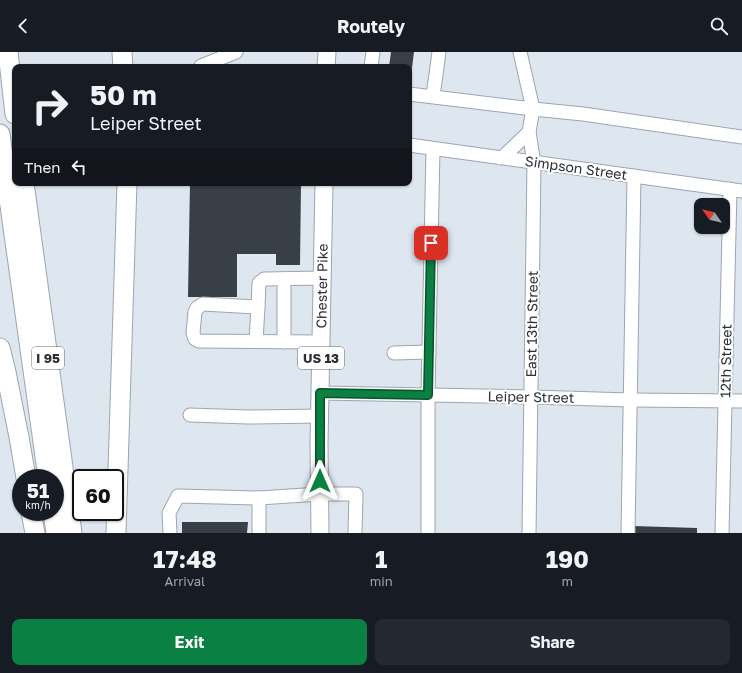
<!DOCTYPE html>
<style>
body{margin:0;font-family:"Golos Text",sans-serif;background:#242831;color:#f1f3f6;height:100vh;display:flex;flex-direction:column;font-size:15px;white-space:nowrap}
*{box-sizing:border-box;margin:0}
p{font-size:13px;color:#9ea1a6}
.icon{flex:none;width:22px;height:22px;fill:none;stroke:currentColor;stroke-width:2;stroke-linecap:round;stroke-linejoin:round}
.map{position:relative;height:481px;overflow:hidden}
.drawer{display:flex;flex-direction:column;background:#171b24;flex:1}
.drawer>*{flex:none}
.hud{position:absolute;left:12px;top:12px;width:400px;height:122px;border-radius:8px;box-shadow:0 1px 3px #0004;background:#171b24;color:#f1f3f6;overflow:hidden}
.needle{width:26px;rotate:304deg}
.fabs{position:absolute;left:694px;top:146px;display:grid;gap:8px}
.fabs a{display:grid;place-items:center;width:36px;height:36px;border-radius:8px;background:#171b24;box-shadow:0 1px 3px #0004;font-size:20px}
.speed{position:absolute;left:12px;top:417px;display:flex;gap:8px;font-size:20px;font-weight:700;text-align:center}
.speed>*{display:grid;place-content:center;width:52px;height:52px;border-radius:50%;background:#171b24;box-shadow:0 1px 3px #0004;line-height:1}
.speed small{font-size:10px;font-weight:400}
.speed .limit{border:2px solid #111;border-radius:6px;background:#fff;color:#111}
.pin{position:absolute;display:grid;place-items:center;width:34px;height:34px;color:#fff;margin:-17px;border-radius:8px;box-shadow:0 2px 6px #0006}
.me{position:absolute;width:44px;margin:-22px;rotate:0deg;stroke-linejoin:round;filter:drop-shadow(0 0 3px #0008)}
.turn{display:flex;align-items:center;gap:14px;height:84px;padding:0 12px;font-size:18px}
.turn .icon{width:52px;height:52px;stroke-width:2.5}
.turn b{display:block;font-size:28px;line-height:34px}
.then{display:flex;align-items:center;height:38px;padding:0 12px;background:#0003;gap:8px;font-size:15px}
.eta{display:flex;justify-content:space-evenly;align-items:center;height:68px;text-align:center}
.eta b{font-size:24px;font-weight:700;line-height:28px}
.action{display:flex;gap:8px;margin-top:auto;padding:8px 12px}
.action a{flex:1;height:46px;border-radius:8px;background:#0b8043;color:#fff;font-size:16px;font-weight:700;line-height:46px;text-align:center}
.action a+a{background:#242831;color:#f1f3f6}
header{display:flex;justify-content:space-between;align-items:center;height:52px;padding:0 12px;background:#171b24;font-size:18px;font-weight:700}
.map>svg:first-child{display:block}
.building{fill:#393f47}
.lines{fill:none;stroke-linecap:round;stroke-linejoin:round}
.minor-casing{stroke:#9ea5ae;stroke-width:15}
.major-casing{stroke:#9ea5ae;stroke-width:19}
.highway-casing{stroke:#9ea5ae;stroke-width:21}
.minor{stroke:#fff;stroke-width:13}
.major{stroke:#fff;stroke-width:17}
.highway{stroke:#fff;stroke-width:19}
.route-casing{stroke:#07532c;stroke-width:10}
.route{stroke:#0b8043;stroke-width:7}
.labels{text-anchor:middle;stroke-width:4;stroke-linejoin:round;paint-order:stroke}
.shield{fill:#fff;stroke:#6b6d70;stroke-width:1}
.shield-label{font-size:13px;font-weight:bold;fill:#2c2f33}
.street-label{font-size:14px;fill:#2c2f33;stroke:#fff}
</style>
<header><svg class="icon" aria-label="back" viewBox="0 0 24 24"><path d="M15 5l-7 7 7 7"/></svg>Routely<svg class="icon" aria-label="search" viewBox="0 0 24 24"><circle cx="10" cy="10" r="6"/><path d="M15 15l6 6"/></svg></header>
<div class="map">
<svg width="742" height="481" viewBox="0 0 742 481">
<rect width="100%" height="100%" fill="#dee6f0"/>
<!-- building -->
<g class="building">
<path d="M391 0H414L410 32H409V15H389Z"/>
<path d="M190 131H301L300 213H276V202H237V245H188Z"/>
<path d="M182 470H248L247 481H182Z"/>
<path d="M633 474 697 476V481H632Z"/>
</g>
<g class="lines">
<defs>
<g id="minor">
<path d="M520 0 533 57 529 80 534 111 529 481"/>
<path d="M201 14 236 0"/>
<path d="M371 15 373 0"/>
<path d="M409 42 533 57 583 62 742 85"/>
<path d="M433 44 439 0"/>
<path d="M409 93 742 139"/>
<path d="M500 106 504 104 529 80"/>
<path d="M256 289 258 255"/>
<path d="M284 290V227"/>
<path d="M321 290 199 289 195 287 193 281 195 260 197 256 203 252 258 255 259 231 264 227 322 226"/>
<path d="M394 301 429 300"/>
<path d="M320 341 532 345 630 348 742 349"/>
<path d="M190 363 248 365 320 364"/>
<path d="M170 481 169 461 178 444 259 446 320 442H356L355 481"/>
<path d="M259 481V446"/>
<path d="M428 481V343L433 97"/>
<path d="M628 481 634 124"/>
<path d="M722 481 730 137"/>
</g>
<g id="major">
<path d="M326 15 327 0"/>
<path d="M320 481 319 392 324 131"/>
</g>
<g id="highway">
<path d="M8 0 15 62"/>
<path d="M122 0 123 15"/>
<path d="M0 82 48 426"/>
<path d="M24 131 72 481"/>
<path d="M0 296 6 320 19 385 26 426"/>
<path d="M31 460 35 481"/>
<path d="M53 460 56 481"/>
<path d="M116 481 127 131"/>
</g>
</defs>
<!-- minor casing -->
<use href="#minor" class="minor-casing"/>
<!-- major casing -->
<use href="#major" class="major-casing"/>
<!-- highway casing -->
<use href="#highway" class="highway-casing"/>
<!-- minor -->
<use href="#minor" class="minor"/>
<!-- major -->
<use href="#major" class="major"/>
<!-- highway -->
<use href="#highway" class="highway"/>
</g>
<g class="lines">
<defs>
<path id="route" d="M320 429V341L428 343 431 191"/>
</defs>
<!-- route casing -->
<use href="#route" class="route-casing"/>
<!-- route -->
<use href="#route" class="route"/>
</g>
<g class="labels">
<!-- shield labels -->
<g class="shield">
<rect x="32" y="295" width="32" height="22" rx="3"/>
<rect x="298" y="295" width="46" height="22" rx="3"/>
</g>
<g class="shield-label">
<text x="48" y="311">I 95</text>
<text x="321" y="311">US 13</text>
</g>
<!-- street labels -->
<g class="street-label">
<text transform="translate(576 116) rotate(8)" y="5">Simpson Street</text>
<text transform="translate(322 234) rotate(-89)" y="5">Chester Pike</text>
<text transform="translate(532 272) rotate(-89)" y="5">East 13th Street</text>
<text transform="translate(726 309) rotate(-89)" y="5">12th Street</text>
<text transform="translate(531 345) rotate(1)" y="5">Leiper Street</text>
</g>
</g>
</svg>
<div class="fabs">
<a><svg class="needle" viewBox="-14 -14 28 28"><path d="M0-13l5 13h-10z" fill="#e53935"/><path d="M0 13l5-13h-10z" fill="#9ea1a6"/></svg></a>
</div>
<div class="speed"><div>51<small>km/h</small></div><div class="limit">60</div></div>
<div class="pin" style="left:431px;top:191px;background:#d93025"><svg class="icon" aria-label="arrive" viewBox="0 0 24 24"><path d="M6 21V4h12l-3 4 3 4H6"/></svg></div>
<svg class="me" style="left:320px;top:429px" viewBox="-20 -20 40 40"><path d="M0-17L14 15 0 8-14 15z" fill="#0b8043" stroke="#fff" stroke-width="4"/></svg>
<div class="hud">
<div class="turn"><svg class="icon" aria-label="right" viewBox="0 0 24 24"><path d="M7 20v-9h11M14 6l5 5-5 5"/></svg><div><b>50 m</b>Leiper Street</div></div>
<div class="then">Then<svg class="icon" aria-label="left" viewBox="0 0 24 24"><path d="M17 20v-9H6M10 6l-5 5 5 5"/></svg></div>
</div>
</div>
<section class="drawer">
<div class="eta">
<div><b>17:48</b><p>Arrival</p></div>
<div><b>1</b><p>min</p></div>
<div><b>190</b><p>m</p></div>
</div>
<div class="action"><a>Exit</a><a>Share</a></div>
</section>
